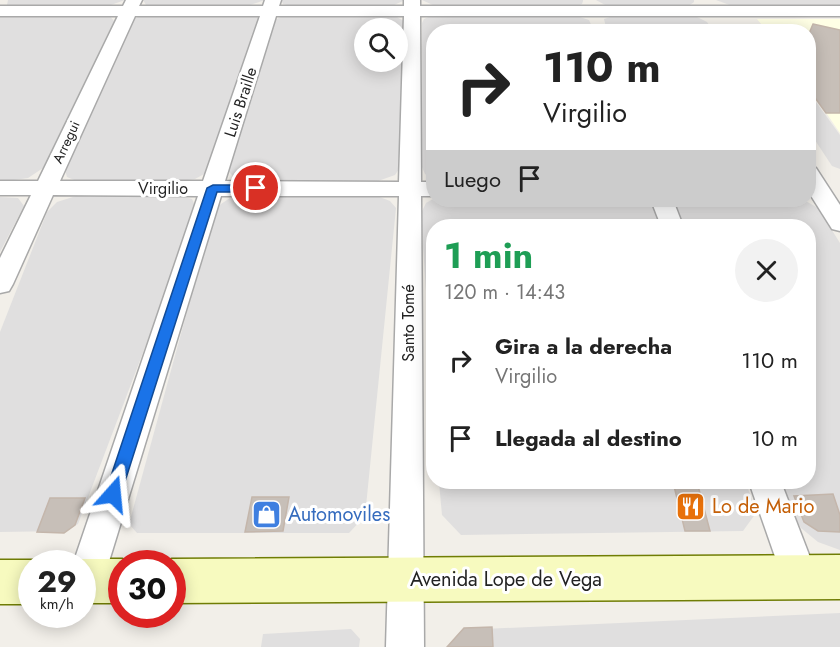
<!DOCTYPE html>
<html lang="es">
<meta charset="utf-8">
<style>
body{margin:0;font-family:Jost,sans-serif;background:#f2f2f2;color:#222;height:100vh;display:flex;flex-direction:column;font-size:22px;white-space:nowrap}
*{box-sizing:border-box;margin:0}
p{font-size:20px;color:#767676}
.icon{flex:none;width:33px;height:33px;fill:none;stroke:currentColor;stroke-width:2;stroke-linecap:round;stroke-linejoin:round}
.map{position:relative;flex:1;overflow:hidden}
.panel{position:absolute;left:426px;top:219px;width:390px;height:270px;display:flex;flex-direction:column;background:#fff;border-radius:24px;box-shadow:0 3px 15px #0003}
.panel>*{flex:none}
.hud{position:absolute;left:426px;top:24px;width:390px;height:183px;border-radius:24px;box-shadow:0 3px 15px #0003;background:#fff;color:#222;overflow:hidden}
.buttons{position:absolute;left:354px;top:18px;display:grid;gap:12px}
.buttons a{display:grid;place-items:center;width:54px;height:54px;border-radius:50%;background:#fff;box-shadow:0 3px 15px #0003;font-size:30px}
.speed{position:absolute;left:18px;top:550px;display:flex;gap:12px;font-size:30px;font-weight:700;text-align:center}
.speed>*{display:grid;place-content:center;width:78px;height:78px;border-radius:50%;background:#fff;box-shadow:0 3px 15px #0003;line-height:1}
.speed small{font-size:15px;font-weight:400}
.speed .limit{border:9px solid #d22;background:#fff;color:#111}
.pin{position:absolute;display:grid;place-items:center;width:51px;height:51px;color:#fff;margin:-26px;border:3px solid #fff;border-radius:50%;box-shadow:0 2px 6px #0007}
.me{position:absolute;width:66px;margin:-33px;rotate:18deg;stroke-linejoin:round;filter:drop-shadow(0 0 4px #0008)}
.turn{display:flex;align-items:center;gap:21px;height:126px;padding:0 18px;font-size:27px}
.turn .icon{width:78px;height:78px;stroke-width:2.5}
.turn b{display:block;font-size:42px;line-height:51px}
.then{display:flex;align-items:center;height:57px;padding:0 18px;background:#0003;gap:12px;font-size:22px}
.round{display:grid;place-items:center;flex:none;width:63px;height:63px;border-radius:32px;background:#f2f2f2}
.summary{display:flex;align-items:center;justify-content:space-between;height:102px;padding:0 18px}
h1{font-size:36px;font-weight:700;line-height:45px;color:#1e9e55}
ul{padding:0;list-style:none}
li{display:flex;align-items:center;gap:18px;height:78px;padding:0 18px}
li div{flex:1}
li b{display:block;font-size:22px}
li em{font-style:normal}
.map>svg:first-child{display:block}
.residential{fill:#e0dfdf;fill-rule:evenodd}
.education{fill:#ffffe5}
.building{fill:#c7bfb8;stroke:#c4b6ab;stroke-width:1.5}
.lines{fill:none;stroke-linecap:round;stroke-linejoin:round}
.minor-casing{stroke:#a9a9a9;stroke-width:3}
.secondary-casing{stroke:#707d05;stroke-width:3}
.minor{fill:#fff;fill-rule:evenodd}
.secondary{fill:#f7fabf;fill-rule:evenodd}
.route{fill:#1a73e8;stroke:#114b97;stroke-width:1.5}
.labels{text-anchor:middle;stroke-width:6;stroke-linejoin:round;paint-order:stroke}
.far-street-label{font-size:14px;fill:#222;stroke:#fff}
.street-label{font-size:16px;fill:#222;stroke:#fff}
.near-food-label{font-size:20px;fill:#c56008;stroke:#fff;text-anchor:start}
.near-shop-label{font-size:20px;fill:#366cbe;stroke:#fff;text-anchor:start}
.near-street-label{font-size:20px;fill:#222;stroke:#fff}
</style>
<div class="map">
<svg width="840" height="647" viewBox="0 0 840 647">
<rect width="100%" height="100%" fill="#f2efe9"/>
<!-- residential -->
<g class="residential">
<path d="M8 0H125L108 6 12 7 7 5Z"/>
<path d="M143 0H265L247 6H154L146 5Z"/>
<path d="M281 0H405L392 6H291L283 4Z"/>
<path d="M422 0H583V1L582 4 575 7 435 6Z"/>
<path d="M596 0H694V2L687 7 607 6Z"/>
<path d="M716 0H840V6L735 7Z"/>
<path d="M109 15 114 21 43 168 28 178 0 182V17Z"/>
<path d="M253 15 259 18 206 173 195 179 181 181 79 182 67 177 65 170 133 19 141 16Z"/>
<path d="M284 15 395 16 404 21 399 169 395 175 378 181H246L235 178 230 173 228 170 275 20ZM364 28H398V62H364Z"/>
<path d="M574 15 589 20 594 31 434 32 433 179 425 174 422 167V23L424 19 431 16Z"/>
<path d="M616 15 695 16 707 22 713 31H607L604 19Z"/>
<path d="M808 91 840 135V169L832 166 809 131Z"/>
<path d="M76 196H181L192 199 197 210 78 524 65 531 0 532V332L47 212 57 202Z"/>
<path d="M241 196H377L390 201 396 208 365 516 349 533H137L129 524 208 235 218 206 230 198Z"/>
<path d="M0 197 18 198 24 206 0 252Z"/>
<path d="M433 199 643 200 658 210 663 226H434L433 402 421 213 426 203Z"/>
<path d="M676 200H804L818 208 840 243V550L818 542 801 528 793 515 780 482H808V226H683L675 204Z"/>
<path d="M439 482H746L756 513 743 531 461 535 442 515Z"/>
<path d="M840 613V647H447L462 630Z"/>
<path d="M351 629 360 639 359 647H261L263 634Z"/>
</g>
<!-- education -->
<path class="education" d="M757 19H840V133L809 88 808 32 767 31Z"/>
<!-- building -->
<g class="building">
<path d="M813 24 840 30V113H826L808 88V36Z"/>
<path d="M673 482H697L710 531H685Z"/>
<path d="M833 494 840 515V532L818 531 804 522 794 496Z"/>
<path d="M252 497H289L283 531 245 532Z"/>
<path d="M50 498H85L75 525 64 533 37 532Z"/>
<path d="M492 627 493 647H447L464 628Z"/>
</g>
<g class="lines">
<defs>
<g id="minor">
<path d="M126 0H142L139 6H263L265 0H281L279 6H404V0H420V6H840V16H420L421 182H434V196H421L424 647H386L399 196H221L103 581 98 594 82 598V564H73L198 196 53 195 13 284 9 291 0 293V258L31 195H0V181H38L118 16H0V6H123ZM135 16H260L203 181H60ZM276 16H404L399 182 225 181Z"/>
<path d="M808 166 816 168 840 205V231L832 229 808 191Z"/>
<path d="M651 200H673L683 226H661Z"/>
<path d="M749 482H781L818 578 813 591 800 596 787 591Z"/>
</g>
<g id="secondary">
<path d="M840 555V599L172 603V564H160L172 559Z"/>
<path d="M82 559H122L134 564H122V603H82V564H70Z"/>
<path d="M0 560H32L42 564H32V604H0Z"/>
</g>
</defs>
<!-- minor casing -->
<use href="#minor" class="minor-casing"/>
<!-- secondary casing -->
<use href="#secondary" class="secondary-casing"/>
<!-- minor -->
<use href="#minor" class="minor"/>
<!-- secondary -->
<use href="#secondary" class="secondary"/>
</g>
<!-- route -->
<path class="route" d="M213 185H256L262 188 256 192H217L121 494 119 499 113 502 107 499 105 494 207 188Z"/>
<!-- icons -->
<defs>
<symbol id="restaurant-square" viewBox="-11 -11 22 22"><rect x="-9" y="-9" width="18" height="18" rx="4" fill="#e8710a" stroke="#fff"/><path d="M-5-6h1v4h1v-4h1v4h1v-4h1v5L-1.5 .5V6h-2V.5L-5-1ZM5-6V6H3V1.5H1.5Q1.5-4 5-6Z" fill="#fff"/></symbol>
<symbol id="shop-square" viewBox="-11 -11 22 22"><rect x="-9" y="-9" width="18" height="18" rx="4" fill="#3f7fe0" stroke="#fff"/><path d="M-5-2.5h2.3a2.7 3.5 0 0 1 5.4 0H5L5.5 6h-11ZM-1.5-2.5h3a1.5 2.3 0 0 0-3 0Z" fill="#fff"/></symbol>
</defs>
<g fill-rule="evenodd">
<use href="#restaurant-square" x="674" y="490" width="33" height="33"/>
<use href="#shop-square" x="250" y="498" width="33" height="33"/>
</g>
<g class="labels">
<!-- far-street labels -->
<g class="far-street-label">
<text transform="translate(66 142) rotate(-65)" y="5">Arregui</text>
</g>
<!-- street labels -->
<g class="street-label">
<text transform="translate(240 102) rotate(-72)" y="6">Luis Braille</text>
<text x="163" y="194">Virgilio</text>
<text transform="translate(408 323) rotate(-90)" y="6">Santo Tomé</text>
</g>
<!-- near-food labels -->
<g class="near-food-label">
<text x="712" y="513">Lo de Mario</text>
</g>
<!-- near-shop labels -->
<g class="near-shop-label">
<text x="288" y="521">Automoviles</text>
</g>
<!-- near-street labels -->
<g class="near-street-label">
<text x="506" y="586">Avenida Lope de Vega</text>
</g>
</g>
</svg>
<div class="buttons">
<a><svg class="icon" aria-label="search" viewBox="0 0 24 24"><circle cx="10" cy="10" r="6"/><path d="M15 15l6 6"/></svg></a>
</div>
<div class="speed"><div>29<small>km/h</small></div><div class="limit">30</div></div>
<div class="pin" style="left:256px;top:188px;background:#d93025"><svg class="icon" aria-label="arrive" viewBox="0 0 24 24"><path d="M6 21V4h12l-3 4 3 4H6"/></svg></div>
<svg class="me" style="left:113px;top:494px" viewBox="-20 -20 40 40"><path d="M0-17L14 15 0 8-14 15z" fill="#1a73e8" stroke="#fff" stroke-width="4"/></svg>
<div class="hud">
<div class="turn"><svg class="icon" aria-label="right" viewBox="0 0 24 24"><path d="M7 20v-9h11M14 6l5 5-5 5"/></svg><div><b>110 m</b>Virgilio</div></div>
<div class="then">Luego<svg class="icon" aria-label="arrive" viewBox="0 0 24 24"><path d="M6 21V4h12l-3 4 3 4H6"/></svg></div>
</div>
<section class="panel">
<div class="summary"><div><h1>1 min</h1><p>120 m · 14:43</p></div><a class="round"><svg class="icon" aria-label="close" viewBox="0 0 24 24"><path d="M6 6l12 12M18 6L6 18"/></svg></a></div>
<ul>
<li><svg class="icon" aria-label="right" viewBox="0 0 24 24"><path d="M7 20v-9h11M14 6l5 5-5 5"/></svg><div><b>Gira a la derecha</b><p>Virgilio</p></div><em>110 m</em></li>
<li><svg class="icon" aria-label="arrive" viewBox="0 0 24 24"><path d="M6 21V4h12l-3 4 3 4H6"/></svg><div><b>Llegada al destino</b></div><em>10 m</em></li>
</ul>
</section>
</div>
